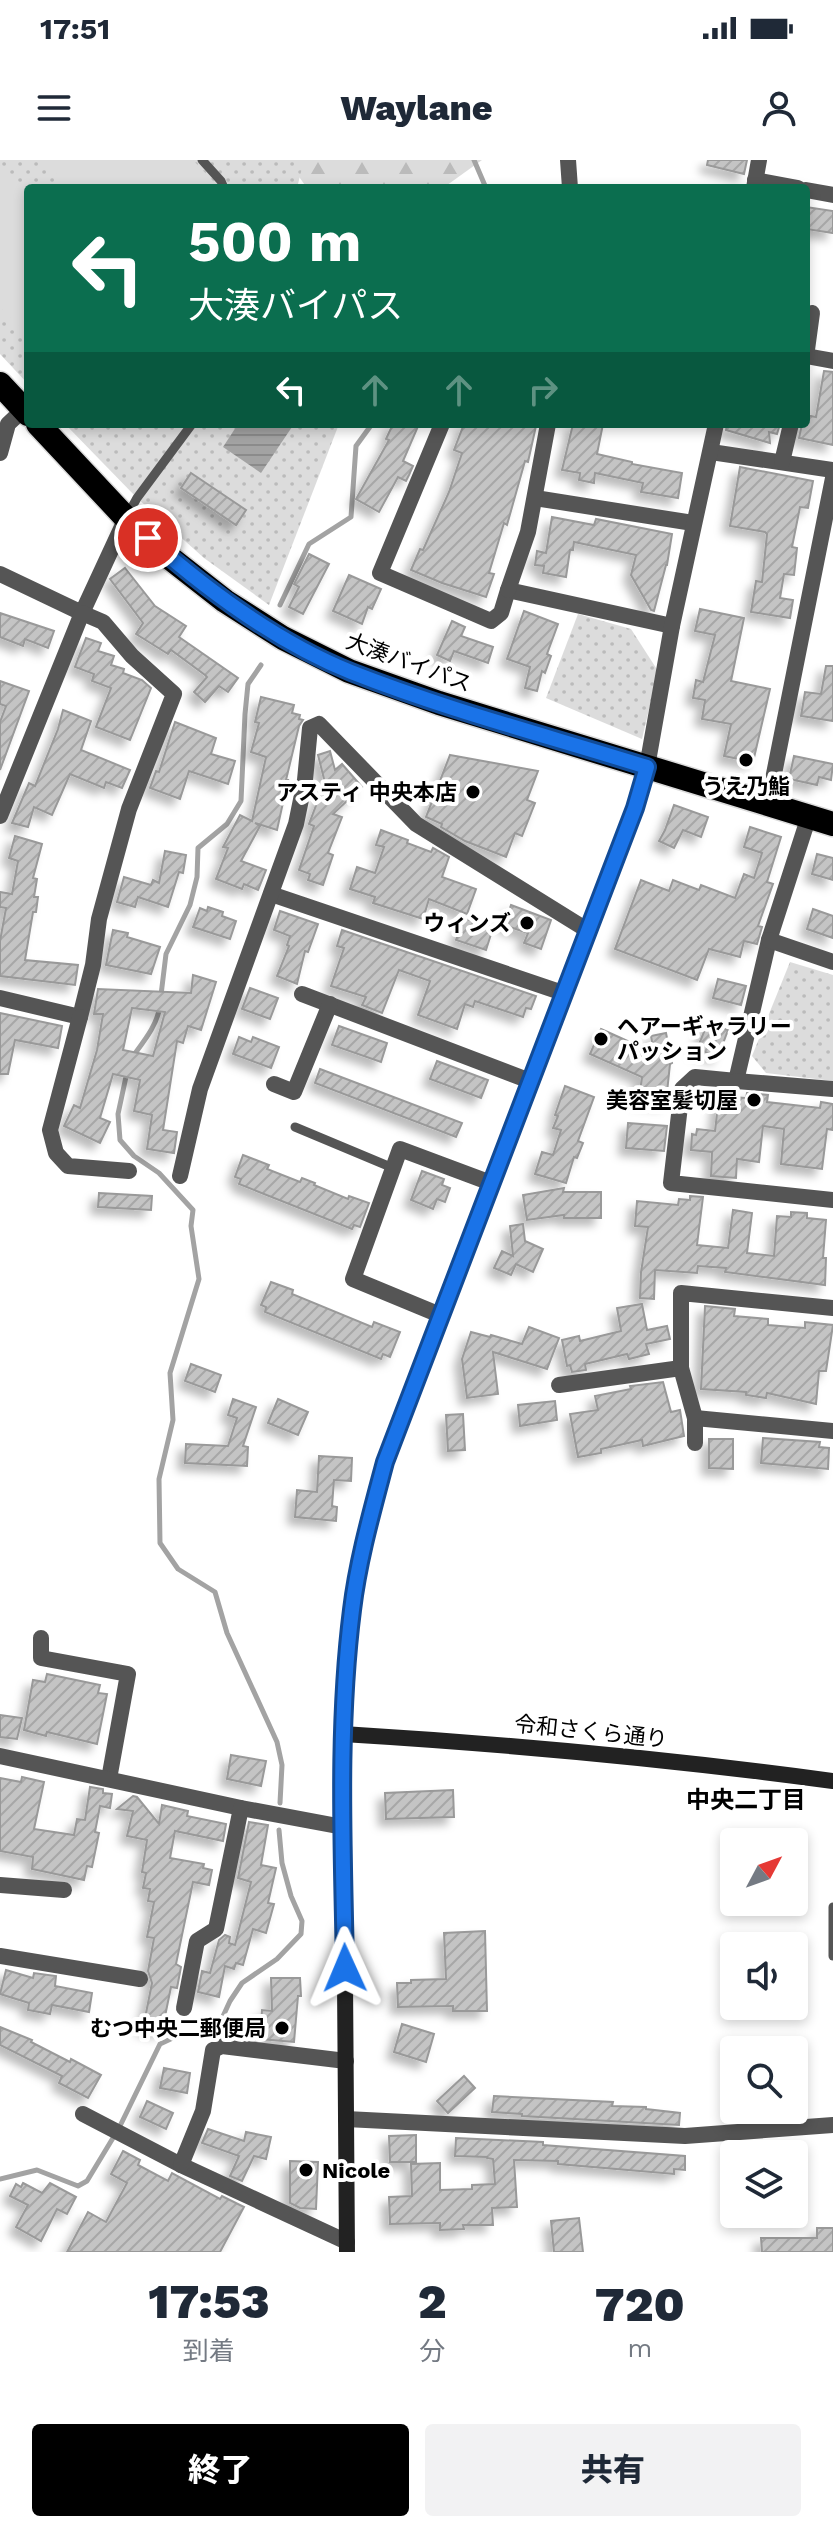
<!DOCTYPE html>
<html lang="ja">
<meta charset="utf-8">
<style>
body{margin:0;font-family:"Work Sans","Noto Sans JP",sans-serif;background:#f2f2f3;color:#1f2937;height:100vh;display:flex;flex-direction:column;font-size:30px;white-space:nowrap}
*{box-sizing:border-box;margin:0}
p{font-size:26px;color:#747a83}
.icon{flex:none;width:44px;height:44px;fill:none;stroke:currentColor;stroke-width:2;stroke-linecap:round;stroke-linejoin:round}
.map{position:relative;height:2092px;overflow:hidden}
.drawer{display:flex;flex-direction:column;background:#fff;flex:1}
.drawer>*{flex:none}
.banner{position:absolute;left:24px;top:24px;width:786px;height:244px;border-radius:8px;box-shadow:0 4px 12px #0003;background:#0b6e4f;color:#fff;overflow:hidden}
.needle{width:52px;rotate:49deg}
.tools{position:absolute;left:720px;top:1668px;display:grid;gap:16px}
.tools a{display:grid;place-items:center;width:88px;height:88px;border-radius:8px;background:#fff;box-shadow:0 4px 12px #0003;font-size:40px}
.pin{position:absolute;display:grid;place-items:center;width:68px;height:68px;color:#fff;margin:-34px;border:4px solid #fff;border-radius:50%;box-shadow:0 2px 8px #0007}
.me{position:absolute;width:88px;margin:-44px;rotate:359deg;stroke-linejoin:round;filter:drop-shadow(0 0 6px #0008)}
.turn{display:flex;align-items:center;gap:28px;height:168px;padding:0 32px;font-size:36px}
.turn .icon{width:104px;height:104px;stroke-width:2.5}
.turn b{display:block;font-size:56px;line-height:68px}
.lanes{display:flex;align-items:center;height:76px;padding:0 32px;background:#0003;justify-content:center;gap:40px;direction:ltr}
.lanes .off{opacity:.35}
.eta{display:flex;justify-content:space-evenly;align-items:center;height:136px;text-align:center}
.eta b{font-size:48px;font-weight:800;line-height:56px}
.button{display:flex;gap:16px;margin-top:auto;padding:16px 32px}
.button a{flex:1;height:92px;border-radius:8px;background:#000;color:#fff;font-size:32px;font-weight:800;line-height:92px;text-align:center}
.button a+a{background:#f2f2f3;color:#1f2937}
.status{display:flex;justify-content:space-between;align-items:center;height:56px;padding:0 40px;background:#fff;direction:ltr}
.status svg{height:22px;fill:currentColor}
header{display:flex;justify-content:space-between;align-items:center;height:104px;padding:0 32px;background:#fff;font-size:36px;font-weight:800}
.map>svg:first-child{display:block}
.forest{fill:url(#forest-firs)}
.park{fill:url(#park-dots)}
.pitch{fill:#dcdcdc}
.water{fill:url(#water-rules)}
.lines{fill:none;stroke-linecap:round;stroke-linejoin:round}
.stream{stroke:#a3a3a3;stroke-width:5}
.building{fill:url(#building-hatch);stroke:#999;stroke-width:2;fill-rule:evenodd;filter:url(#shadow)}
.highway-casing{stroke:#dbdbdb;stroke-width:27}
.lane{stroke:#555;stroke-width:9}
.street{stroke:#555;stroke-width:16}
.secondary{stroke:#222;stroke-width:16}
.highway{stroke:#000;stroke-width:24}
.route-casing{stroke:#114b97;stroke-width:20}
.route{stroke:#1a73e8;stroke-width:14}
.poi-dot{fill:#000;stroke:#fff;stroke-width:3}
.labels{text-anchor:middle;stroke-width:8;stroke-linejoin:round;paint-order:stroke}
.street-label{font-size:22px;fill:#000;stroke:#fff}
.poi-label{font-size:22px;font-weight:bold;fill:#000;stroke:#fff;text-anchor:end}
.neighbourhood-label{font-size:24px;font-weight:bold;fill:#000;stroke:#fff}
</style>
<div class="status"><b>17:51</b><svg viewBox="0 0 49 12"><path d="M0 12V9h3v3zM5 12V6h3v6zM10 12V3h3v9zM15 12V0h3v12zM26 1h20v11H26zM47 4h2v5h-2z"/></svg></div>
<header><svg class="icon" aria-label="menu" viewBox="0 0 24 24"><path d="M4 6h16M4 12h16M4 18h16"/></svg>Waylane<svg class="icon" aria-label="person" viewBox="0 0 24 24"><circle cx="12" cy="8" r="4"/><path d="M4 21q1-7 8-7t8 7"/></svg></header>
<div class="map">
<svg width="833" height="2092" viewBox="0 0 833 2092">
<defs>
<pattern id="forest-firs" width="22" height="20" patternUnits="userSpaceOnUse" patternTransform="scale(2)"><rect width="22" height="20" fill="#dcdcdc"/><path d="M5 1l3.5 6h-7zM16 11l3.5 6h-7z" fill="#bbb"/></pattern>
<pattern id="park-dots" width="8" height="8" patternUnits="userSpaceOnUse" patternTransform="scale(2)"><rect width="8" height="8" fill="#dcdcdc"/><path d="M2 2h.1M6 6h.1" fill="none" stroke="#bbb" stroke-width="1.8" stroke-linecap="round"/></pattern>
<pattern id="water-rules" width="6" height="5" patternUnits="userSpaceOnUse" patternTransform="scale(2)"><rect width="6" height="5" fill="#a3a3a3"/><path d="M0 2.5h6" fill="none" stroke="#8b8b8b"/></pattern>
<pattern id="building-hatch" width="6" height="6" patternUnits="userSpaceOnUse" patternTransform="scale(2)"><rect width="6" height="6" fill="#c4c4c4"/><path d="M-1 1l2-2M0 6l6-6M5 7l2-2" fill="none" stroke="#a7a7a7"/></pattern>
<filter id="shadow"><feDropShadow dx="-7" dy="7" stdDeviation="4" flood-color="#0004"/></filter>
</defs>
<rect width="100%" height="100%" fill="#fff"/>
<!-- forest -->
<path class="forest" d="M287 0H482L443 28H307Z"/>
<!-- park -->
<g class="park">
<path d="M0 0H304L297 28H28V224L0 194Z"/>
<path d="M65 264H339L269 445 204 398 137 338Z"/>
<path d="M578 454 631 469 658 511 642 579 546 538Z"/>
<path d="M790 802 833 815V921L766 913 752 896Z"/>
</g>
<!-- pitch -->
<g class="pitch">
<path d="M44 0H193L215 23 210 28H70Z"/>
<path d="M0 5 28 34V176L0 147Z"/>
</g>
<!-- water -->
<path class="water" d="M238 264H294L261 313 223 287Z"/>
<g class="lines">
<!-- stream -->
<g class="stream">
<path d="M474 0 486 28"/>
<path d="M280 445 309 384 351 357 356 286 372 264"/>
<path d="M161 835 166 794 190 745 197 717 198 688 227 664 241 641 245 554 248 524 261 505"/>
<path d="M133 896C144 881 158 864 160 845"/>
<path d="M127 912 118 954 120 980 134 996 159 1013 193 1050 191 1066 199 1119 170 1213 173 1260 159 1319 160 1383 178 1409 215 1432 227 1473 277 1582 282 1605 280 1643"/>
<path d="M0 2019 37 2010 78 2026 87 2021 119 1968 160 1884 177 1876 209 1874 219 1865 230 1841 242 1823 277 1799 301 1774 302 1761 291 1736 282 1703 279 1670"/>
</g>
</g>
<!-- building -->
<g class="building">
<path d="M708 0H747L744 14 707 5Z"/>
<path d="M806 47 833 51V73L806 69Z"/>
<path d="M824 211 833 212V285L799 278 802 264H806V255L816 257Z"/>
<path d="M393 264H419L403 301 413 306 409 315 406 321 398 317 379 352 356 339 389 280 386 279Z"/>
<path d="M464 264H528L536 266 528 302 525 301 507 365 504 363 489 413 494 414 486 437 442 423 411 410 420 389 423 390 449 332 462 293 454 290Z"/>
<path d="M573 264H603L597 294 632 302V304L682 313 678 338 641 332 643 323 595 313 594 323 579 320 580 313 562 310Z"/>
<path d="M727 264H780L777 274 769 272 770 283 726 270Z"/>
<path d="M740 307 813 321 808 348 800 347 792 387 797 388 794 415 784 414 780 438 793 440 790 458 751 452 756 421 762 422 767 374 765 372 730 366Z"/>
<path d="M191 313 246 350 236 365 181 328Z"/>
<path d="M552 357 594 365 596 359 672 374 667 405H666L654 451 651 450 631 415 636 395 574 382 573 390H570L566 417 543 413 544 406 535 405 537 391 546 393Z"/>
<path d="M309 394 329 404 303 454 289 447 299 427 294 424Z"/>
<path d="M125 408 155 446 186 466 179 477 238 518 228 532 219 526 205 542 194 532 207 517 205 515 171 490 168 494 136 474 143 463 110 419Z"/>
<path d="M349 415 381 429 372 449 368 447 362 464 333 451Z"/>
<path d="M700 449 744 458 731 521 770 529 753 602 724 596 731 564 702 559 705 540 693 538 696 520 703 522 715 475 695 471Z"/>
<path d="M524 451 558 464 547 494 551 496 545 513 542 511 537 531 525 528 530 507 507 499Z"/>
<path d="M0 453 54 471 48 488 25 479 23 486 0 477Z"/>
<path d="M452 461 465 467 461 476 493 487 488 503 454 491 450 501 437 495Z"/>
<path d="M86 478 101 483 98 491 114 496 111 505 124 509 123 513 142 520 151 528 130 580 96 567 111 528 92 521 94 514 75 507Z"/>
<path d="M826 506H833V561L801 556 805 532 821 534Z"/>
<path d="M0 521 29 531 0 610V562L6 546 0 544Z"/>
<path d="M261 537 294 545 292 553 300 555 299 559 303 560 299 566 286 620H288L277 670 255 663 260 666 241 701 266 710 258 730 244 724 242 729 216 719 228 688 223 687 240 655 252 661 266 597 251 592 259 563 255 562Z"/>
<path d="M63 550 91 561 81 590 130 610 122 628 106 622 104 628 70 614 52 655 34 647 28 667 12 663 29 623 35 626 58 569Z"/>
<path d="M175 562 216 578 211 594 235 601 228 624 189 611 180 639 150 628 156 611 159 612Z"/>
<path d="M330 591 335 610 342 604 362 627 333 654 342 657 328 693 333 695 323 725 308 720 310 714 299 710 314 666 309 664 323 627H326L318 595Z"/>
<path d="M450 595 538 611 527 640 535 643 522 676 515 673 506 697 465 681 441 667 442 664 426 657Z"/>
<path d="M794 596 833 604 831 620 819 617 817 625 789 619Z"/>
<path d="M674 645 708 657 701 677 683 670 674 688 659 681 665 670Z"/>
<path d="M750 667 781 677 767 722 773 724 758 766 762 767 757 784 744 781 740 797 709 789 697 820 615 789 641 720 669 731 673 720 699 730 701 725 735 738 744 714 754 718 762 693 744 687Z"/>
<path d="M381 670 408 680 407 683 431 692 433 688 449 697 442 717 476 729 467 754 429 739 423 759 373 743 375 737 350 729 357 707 375 713 384 687 376 685Z"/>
<path d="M15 676 42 684 33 718 37 719 34 737H38L36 752H33L25 800 78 805 75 825 0 816V781L6 748 0 747V732L12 734 18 701 9 698Z"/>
<path d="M165 691 186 695 183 713 179 712 168 747 138 737 135 747 117 742 124 717 151 725 153 720 159 723Z"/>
<path d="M817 694 833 698V720L812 714Z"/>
<path d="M511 745 551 760 541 789 524 783 528 773 504 765Z"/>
<path d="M208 747 223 752 222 756 236 761 230 779 193 767 200 748 207 751Z"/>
<path d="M813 749 833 756V778L807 769Z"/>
<path d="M280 751 318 764 308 792 305 791 297 824 277 816 289 786 287 785 290 776 274 770Z"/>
<path d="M464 758 493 768 486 790 456 780Z"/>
<path d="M113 770 128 773 127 777 160 787 151 814 106 805Z"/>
<path d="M342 770 536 836 531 849 526 848 523 857 475 841 473 847 465 844 457 869 418 855 430 821 399 810 382 853 362 845 366 837 331 826 344 788 337 786Z"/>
<path d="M193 815 216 822 201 870 188 866 183 883 177 881 163 970 177 972 174 993 147 989 152 955 134 951 140 920 113 914 100 958 110 962 100 983 64 966 74 945 80 948 97 890 103 854H94L98 829 191 833ZM132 848 165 852 153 896 123 890Z"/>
<path d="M718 819 746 826 741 845 713 838Z"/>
<path d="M250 828 278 838 270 859 242 849Z"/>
<path d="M0 853 62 866 58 888 15 880 8 914H0Z"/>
<path d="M708 862 728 870 718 897 697 889Z"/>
<path d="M339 866 387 883 381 902 332 885Z"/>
<path d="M601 869 654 893 651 876 666 873 672 903 670 904 666 942 639 939 642 917 590 894Z"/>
<path d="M239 877 251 882 253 877 279 887 271 908 233 894Z"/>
<path d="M437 901 488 920 481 938 430 919Z"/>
<path d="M320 909 462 963 456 977 315 923Z"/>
<path d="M565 926 594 937 578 981 583 983 577 998 574 997 566 1023 535 1014 542 992 553 995 561 970 553 968 558 956 555 955Z"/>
<path d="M747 933 768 935 767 942 820 948 821 942 833 944V970L827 969 822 1009 781 1004 784 969 763 966 759 1002 737 999 736 1018 711 1016 712 992 691 990 692 974 696 975 697 969 715 971 719 936 746 938Z"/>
<path d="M628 963 667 966 664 991 626 988Z"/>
<path d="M243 995 269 1005 267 1009 300 1022 302 1018 315 1023 314 1025 348 1039 349 1036 369 1043 360 1067 354 1065 352 1069 239 1024 241 1019 235 1017Z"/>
<path d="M422 1011 444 1019 442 1025 450 1028 445 1042 437 1039 433 1049 411 1040Z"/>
<path d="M564 1028 563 1032H601V1058H564V1055L527 1060 523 1035Z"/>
<path d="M99 1033 152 1036 151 1050 98 1047Z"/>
<path d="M690 1036 703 1037 697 1085 728 1088 733 1050 752 1053 747 1093 774 1096 777 1056 791 1057V1052L807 1053V1058L826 1060 823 1098H826L825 1125 725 1112 726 1108 698 1106 697 1113 655 1110 654 1139 640 1138 641 1112 648 1067 635 1066 637 1041 678 1045 679 1039 690 1040Z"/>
<path d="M523 1064 525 1081 543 1089 533 1112 516 1104 511 1115 494 1108 502 1091 513 1096 510 1066Z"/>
<path d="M271 1122 293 1130 292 1134 372 1167 374 1162 400 1172 390 1197 383 1194 381 1199 265 1152 266 1147 261 1145Z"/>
<path d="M642 1144 647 1170 667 1166 670 1179 646 1184 649 1194 629 1199 627 1194 585 1204 586 1210 572 1212 570 1205 567 1206 562 1180 579 1176 580 1181 621 1171 617 1148Z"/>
<path d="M705 1146 735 1149 734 1156 768 1159V1165L805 1168V1162L833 1165 826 1211H819L816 1244 767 1233 766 1238 746 1235V1232L701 1229Z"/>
<path d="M529 1167 559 1178 547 1209 493 1192 498 1234 467 1238 462 1199 471 1172 490 1177 491 1175 522 1184Z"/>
<path d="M191 1204 221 1215 215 1232 185 1221Z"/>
<path d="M663 1222 671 1252 680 1250 684 1276 643 1286 642 1280 601 1289V1293L578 1297 570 1254 598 1250 595 1236 631 1229 630 1226Z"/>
<path d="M233 1239 256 1247 243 1286 248 1287 247 1306 185 1303 186 1284 228 1286 237 1258 228 1255Z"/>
<path d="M278 1239 308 1252 298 1275 268 1263Z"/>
<path d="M555 1241 557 1260 520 1266 518 1245Z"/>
<path d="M463 1254 465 1290 448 1291 446 1255Z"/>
<path d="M763 1278 820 1282 819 1287 829 1288 828 1309 761 1303Z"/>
<path d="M709 1279H733V1309L709 1308Z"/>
<path d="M319 1296 352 1298 351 1321 334 1320 332 1346 337 1347 336 1361 295 1357 297 1330 317 1332Z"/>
<path d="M47 1514 100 1525 98 1533 107 1534 97 1584 47 1572 46 1576 24 1570 33 1520 45 1522Z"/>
<path d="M0 1555 22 1558 17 1579 0 1577Z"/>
<path d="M231 1595 266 1601 261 1626 227 1619Z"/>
<path d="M22 1617 44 1622 34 1669 74 1675 77 1659 85 1660 90 1627 103 1629V1633L112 1634 110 1648 100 1646 95 1672 99 1673 92 1707 87 1706 84 1720 32 1709 33 1697 0 1691V1618L21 1622Z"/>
<path d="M453 1630 454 1657 386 1659 385 1633Z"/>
<path d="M133 1636 137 1637 159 1664 162 1645 188 1651 187 1656 226 1664 223 1681 175 1671 170 1698 204 1704 203 1708 212 1710 209 1725 193 1722 176 1804 181 1807 177 1828 171 1827 162 1871 143 1868 152 1823 148 1811 154 1778 147 1777 154 1742 148 1741 150 1729 143 1728 146 1713 142 1712 147 1680 127 1676 133 1651 117 1649Z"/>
<path d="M249 1662 268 1665 261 1705 276 1708 268 1743 274 1744 266 1773 253 1769 243 1805 236 1803 234 1809 225 1806 219 1837 198 1832 202 1811 210 1813 219 1780 225 1775 230 1777 229 1783 235 1785 251 1722 238 1718Z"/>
<path d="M485 1771 487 1851H453V1846L398 1847 397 1823H411V1820L446 1819 444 1773Z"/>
<path d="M6 1810 33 1818 34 1813 56 1816 55 1826 92 1833 89 1852 52 1845 50 1854 28 1850 29 1843 0 1834Z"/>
<path d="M271 1818H300L301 1836H298L294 1882 260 1879 262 1850 272 1851Z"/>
<path d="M402 1864 434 1874 426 1902 394 1892Z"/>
<path d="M0 1867 32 1880 31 1882 70 1902 71 1899 101 1915 88 1938 59 1923 62 1916 0 1885Z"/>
<path d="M164 1908 190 1913 187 1933 160 1928Z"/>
<path d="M464 1916 475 1928 448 1953 437 1941Z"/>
<path d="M494 1936 613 1942 612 1946 646 1947V1949L680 1953 679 1965 522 1956V1954L492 1952Z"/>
<path d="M147 1941 173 1953 166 1969 140 1957Z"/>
<path d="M208 1969 244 1981 246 1972 271 1977 266 1999 254 1996 242 2021 230 2016 239 1996 202 1983Z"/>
<path d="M416 1975V2002H390L389 1976Z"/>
<path d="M456 1978 543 1982V1985L685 1996V2010L674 2009V2014L558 2004V2001L514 2000 517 2047 492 2048 493 2065H463L464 2069 440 2070V2063L390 2064 389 2037 412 2036 411 2004 440 2003V2030L472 2029V2025L495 2024 493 1999 487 1998V1997L455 1996Z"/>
<path d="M123 1991 140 2000 138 2005 168 2021 172 2013 220 2039 222 2036 244 2047 220 2092H67L88 2052 106 2062 127 2023 111 2014Z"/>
<path d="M290 2001 318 2002 316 2049 300 2048 290 2043Z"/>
<path d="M23 2023 42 2033 50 2023 76 2037 67 2054 57 2049 41 2081 16 2067 28 2045 10 2036 16 2024 21 2027Z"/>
<path d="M579 2058 583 2092H554L551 2061Z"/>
<path d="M817 2068H833V2092H762L761 2078H817Z"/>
</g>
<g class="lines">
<defs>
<g id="highway">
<path d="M0 224 28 254"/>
<path d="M38 264 126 358 170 398 225 441 283 478 349 511 439 543 833 664"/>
</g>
</defs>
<!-- highway casing -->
<use href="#highway" class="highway-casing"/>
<!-- lane -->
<g class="lane">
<path d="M202 0 221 21 224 28"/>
<path d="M127 356 137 338 192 264"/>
<path d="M295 967 393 1008"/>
<path d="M833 1747V1796"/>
</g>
<!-- street -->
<g class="street">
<path d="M568 0 570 28"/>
<path d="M755 20 798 28"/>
<path d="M754 28 759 0"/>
<path d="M806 30 833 35"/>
<path d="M806 196 833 201"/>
<path d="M806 197 812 153"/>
<path d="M442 264 380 413 491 461 501 453 508 430 672 466"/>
<path d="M711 292 833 310"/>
<path d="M0 293 8 264 24 249"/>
<path d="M782 302 791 264"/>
<path d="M535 338 693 363"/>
<path d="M0 414 82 453 126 358"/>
<path d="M508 430 528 372 548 264"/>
<path d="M647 607 672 466 716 264"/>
<path d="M768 644 833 318"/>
<path d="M0 656 82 453 103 462 132 496 174 534 129 649 99 759 93 805 80 857 0 838"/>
<path d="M809 656 769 780 736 921 695 917 682 929 671 1023 833 1040"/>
<path d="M271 734 563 833"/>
<path d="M769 780 833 802"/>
<path d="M302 834 530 921"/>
<path d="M80 857 50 970 56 993 68 1006 129 1011"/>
<path d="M736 921 833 929"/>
<path d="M274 924 294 932 330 844"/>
<path d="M180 1016 200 929 296 664 305 620 310 568 319 564 416 664 587 770"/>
<path d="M440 1155 353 1119 400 989 491 1023"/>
<path d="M559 1225 681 1208"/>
<path d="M695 1258 833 1271"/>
<path d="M695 1283V1258L681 1208V1133L833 1148"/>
<path d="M41 1478V1498L128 1514 109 1619"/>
<path d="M0 1596 241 1648 343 1667"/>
<path d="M0 1725 64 1730"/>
<path d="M0 1796 140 1819"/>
<path d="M184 1848 197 1781 216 1769 241 1648"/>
<path d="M83 1954 181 2005 347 2082"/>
<path d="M346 1959 685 1976 833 1965"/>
<path d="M181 2005 203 1951 213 1890 222 1886 346 1901"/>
</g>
<!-- secondary -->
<g class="secondary">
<path d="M343 1574C507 1584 670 1599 833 1621"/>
<path d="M347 2092 343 1548 352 1448 367 1371 385 1302 635 648 647 607"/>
</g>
<!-- highway -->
<use href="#highway" class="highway"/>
</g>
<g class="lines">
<defs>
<path id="route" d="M148 378C208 431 276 482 351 512 447 550 548 576 647 607L635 648 385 1302C372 1351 358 1400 352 1450 337 1569 343 1689 345 1808"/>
</defs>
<!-- route casing -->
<use href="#route" class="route-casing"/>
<!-- route -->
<use href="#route" class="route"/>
</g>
<!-- markers -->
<g class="poi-dot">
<circle cx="746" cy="600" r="8"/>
<circle cx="473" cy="632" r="8"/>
<circle cx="527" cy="763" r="8"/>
<circle cx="601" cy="879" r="8"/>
<circle cx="754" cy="940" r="8"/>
<circle cx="282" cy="1868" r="8"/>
<circle cx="306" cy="2010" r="8"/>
</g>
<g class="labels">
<!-- street labels -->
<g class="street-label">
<text transform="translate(409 502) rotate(20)" y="8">大湊バイパス</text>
<text transform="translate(591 1571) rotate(6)" y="8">令和さくら通り</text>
</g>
<!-- poi labels -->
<g class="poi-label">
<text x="746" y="634" text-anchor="middle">うえ乃鮨</text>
<text x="457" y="640">アスティ 中央本店</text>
<text x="511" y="771">ウィンズ</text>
<text x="617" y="874" text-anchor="start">ヘアーギャラリー<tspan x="617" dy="25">パッション</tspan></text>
<text x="738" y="948">美容室髪切屋</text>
<text x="266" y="1876">むつ中央二郵便局</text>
<text x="322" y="2018" text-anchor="start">Nicole</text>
</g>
<!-- neighbourhood labels -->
<g class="neighbourhood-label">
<text x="746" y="1648">中央二丁目</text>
</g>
</g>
</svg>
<div class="tools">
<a><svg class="needle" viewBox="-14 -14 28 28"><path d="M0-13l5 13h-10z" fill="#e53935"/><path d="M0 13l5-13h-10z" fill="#747a83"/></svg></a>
<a><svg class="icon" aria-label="sound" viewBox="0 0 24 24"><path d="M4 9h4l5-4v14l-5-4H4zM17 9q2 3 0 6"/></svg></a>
<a><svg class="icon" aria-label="search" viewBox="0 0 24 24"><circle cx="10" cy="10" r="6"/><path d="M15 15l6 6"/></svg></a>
<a><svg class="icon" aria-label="layers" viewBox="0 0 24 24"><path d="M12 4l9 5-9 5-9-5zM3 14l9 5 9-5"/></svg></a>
</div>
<div class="pin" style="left:148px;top:378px;background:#d93025"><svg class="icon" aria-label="arrive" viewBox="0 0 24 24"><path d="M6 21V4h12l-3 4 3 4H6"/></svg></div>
<svg class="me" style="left:345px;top:1808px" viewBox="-20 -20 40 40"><path d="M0-17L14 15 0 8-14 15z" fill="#1a73e8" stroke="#fff" stroke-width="4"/></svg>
<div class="banner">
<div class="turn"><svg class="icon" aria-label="left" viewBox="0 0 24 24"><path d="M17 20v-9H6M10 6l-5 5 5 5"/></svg><div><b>500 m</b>大湊バイパス</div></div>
<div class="lanes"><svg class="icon" aria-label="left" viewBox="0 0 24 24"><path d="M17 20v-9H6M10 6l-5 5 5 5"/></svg><svg class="icon off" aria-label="ahead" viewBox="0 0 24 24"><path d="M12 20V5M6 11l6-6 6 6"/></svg><svg class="icon off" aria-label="ahead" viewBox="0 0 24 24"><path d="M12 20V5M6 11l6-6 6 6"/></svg><svg class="icon off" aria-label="right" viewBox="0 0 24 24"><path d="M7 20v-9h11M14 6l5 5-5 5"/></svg></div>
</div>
</div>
<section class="drawer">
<div class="eta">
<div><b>17:53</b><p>到着</p></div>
<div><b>2</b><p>分</p></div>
<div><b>720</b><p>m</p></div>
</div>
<div class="button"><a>終了</a><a>共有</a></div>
</section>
